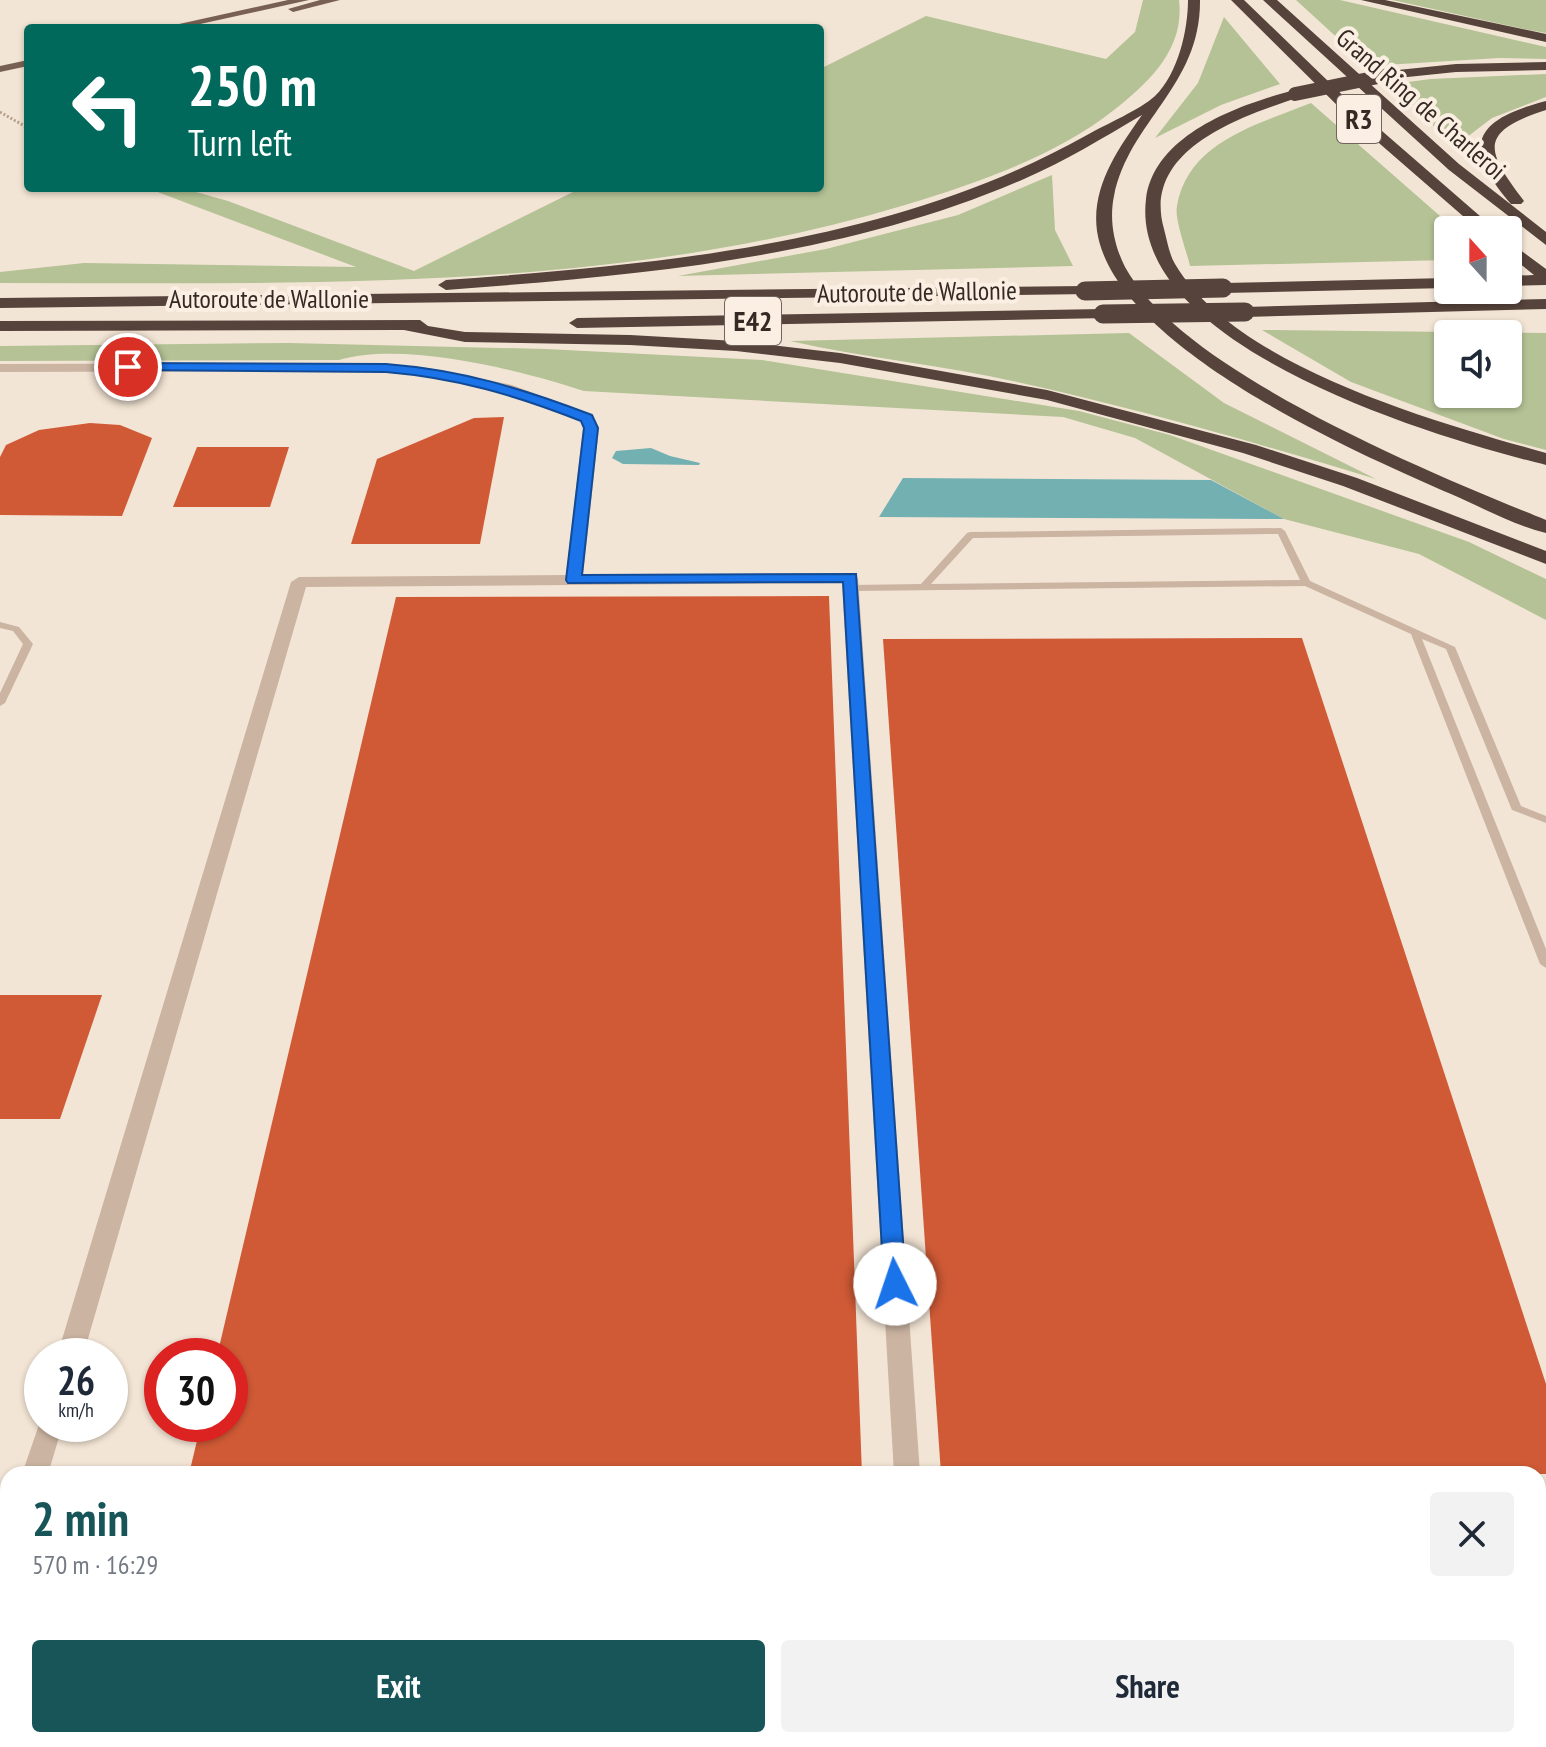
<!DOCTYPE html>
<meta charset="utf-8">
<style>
body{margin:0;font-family:"PT Sans Narrow",sans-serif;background:#f2f2f3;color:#1f2937;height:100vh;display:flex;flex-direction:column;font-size:30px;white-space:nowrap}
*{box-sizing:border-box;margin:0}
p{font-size:26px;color:#747a83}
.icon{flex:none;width:44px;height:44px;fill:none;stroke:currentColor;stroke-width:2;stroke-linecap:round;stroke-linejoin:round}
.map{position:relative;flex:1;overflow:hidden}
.side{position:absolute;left:0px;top:1466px;width:1546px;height:282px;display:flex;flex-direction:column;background:#fff;border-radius:24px 24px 0 0;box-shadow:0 2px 6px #0004}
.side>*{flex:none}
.guide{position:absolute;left:24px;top:24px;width:800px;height:168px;border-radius:8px;box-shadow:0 2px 6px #0004;background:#00695c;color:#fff;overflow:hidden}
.needle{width:52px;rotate:339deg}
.controls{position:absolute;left:1434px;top:216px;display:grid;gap:16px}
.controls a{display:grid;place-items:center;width:88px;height:88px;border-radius:8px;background:#fff;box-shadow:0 2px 6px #0004;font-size:40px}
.speed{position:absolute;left:24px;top:1338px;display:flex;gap:16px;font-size:40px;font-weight:700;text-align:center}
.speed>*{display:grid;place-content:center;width:104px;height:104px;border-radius:50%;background:#fff;box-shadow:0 2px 6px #0004;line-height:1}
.speed small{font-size:20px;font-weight:400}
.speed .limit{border:12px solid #d22;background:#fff;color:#111}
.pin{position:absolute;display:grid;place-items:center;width:68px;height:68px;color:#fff;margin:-34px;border:4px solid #fff;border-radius:50%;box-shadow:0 2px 8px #0007}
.me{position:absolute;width:88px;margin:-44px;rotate:356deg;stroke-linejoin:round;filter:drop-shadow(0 0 6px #0008)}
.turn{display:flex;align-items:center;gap:28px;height:168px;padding:0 32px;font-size:36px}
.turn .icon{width:104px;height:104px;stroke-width:2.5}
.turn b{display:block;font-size:56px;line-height:68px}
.round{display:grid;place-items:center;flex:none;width:84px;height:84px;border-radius:8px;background:#f2f2f3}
.head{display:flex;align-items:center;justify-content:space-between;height:136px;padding:0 32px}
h1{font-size:48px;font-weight:700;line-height:60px;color:#175559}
.button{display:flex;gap:16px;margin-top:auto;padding:16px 32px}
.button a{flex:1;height:92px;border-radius:8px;background:#175559;color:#fff;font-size:32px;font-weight:700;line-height:92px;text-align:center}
.button a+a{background:#f2f2f3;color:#1f2937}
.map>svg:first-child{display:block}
.green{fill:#b4c295;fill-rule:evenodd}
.water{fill:#72b0b2}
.building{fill:#d05a36}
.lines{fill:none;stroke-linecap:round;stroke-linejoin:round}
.path{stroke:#b79e8b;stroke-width:3;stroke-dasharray:2 2;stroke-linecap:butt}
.service{fill:#cbb4a1;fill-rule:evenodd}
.minor{fill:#cbb4a1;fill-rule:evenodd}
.primary{fill:#786054;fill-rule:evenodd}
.motorway{fill:#56433b;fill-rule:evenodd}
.motorway-bridge-far1{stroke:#56433b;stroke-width:14}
.motorway-bridge{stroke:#56433b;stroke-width:19}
.route{fill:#1a73e8;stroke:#114b97;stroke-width:2}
.labels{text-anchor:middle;stroke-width:8;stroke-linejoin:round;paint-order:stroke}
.far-street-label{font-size:26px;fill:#352924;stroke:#faefe2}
.shield{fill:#faefe2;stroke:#70645d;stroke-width:2}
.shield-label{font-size:28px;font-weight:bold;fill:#352924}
</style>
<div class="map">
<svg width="1546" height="1747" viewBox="0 0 1546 1747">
<rect width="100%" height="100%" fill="#f3e5d5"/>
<!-- green -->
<g class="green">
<path d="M1143 0H1179C1185 49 1149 82 1114 110 1054 157 977 183 905 205 613 293 302 283 0 283V272L84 263 356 267 147 188H182L228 201 414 271 581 188H820V69L926 16 1106 59 1135 32Z"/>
<path d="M1296 0H1340L1546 47V59L1499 58 1368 66Z"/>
<path d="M1392 0H1546V33L1524 29Z"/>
<path d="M1224 17 1280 84 1221 105 1155 138 1198 83Z"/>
<path d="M1546 74V97L1492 118 1458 144 1449 142 1393 84 1431 79Z"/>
<path d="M1311 103 1456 230H1448V260L1190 266C1187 252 1174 219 1177 206 1188 141 1259 124 1311 103Z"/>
<path d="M1052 175 1055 230 1073 266 678 276 826 249 958 215Z"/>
<path d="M1262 330 1546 333V450L1504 439 1351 382ZM1448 334H1508V394H1448Z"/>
<path d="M1129 333 1224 403 1376 479C1257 443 1139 409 1017 382 942 365 865 358 790 341Z"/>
<path d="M289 343 546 349 762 360 1079 411 1170 435 1469 542 1546 579V620L1419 554 1284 519 1135 438 1063 417 584 391C520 370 404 341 339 360L0 361V346Z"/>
</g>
<!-- water -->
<g class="water">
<path d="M651 448 670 456 700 463 699 465 623 464 612 458 616 451Z"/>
<path d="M903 478 1211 480 1284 519 879 517Z"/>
</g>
<!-- building -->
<g class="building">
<path d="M504 417 480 544H351L377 459 474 418Z"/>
<path d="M90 423 120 425 152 438 122 516 0 515V457L6 445 39 430Z"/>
<path d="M197 447H289L270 507H173Z"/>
<path d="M829 596 862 1474H189L201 1424H230V1356H217L396 597Z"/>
<path d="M1302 638 1546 1384V1474H941L883 639Z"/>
<path d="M0 995H102L60 1119H0Z"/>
</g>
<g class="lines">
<!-- path -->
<g class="path">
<path d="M0 112 28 128"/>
<path d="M161 188 164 189"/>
</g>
<!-- service -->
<g class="service">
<path d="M1281 528 1285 531 1310 581 1455 647 1521 806 1546 816V823L1512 810 1446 649 1422 639 1546 949V968L1540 964 1411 634 1305 586 851 591 846 588 851 585 921 584 967 533 970 532ZM1278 534 1300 580 931 584 973 538Z"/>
<path d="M0 622 19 627 33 644 5 703 0 706V693L23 644 13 631 0 628Z"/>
</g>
<!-- minor -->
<g class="minor">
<path d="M351 363 422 367 512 385 592 415 599 428 583 575 850 573 858 578 920 1474H894L842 583 306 587 83 1356H57L291 582 299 577 566 575 583 428 581 421 508 393 422 375 351 371 0 372V364Z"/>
<path d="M42 1416V1424H63L48 1474H22Z"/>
<path d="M8 1555V1603L0 1606V1558Z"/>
<rect x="1538" y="1633" width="8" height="24"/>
<path d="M1070 1740H1100L1101 1747H1071Z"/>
</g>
<!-- primary -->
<g class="primary">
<path d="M288 0H309L182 28H161Z"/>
<path d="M320 0H340L293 12 288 9Z"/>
<path d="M28 60V66L0 72V66Z"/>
</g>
<!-- motorway -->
<g class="motorway">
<path d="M1188 0H1200C1201 86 1129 121 1114 196 1109 220 1114 245 1125 267 1182 372 1435 475 1546 520V533C1513 525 1481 507 1451 494 1354 452 1114 346 1097 231 1091 187 1118 149 1142 115 1103 138 1065 161 1024 179 843 258 641 275 446 290L438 285 446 280C664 264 893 244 1087 135 1106 124 1140 110 1155 96 1178 74 1188 30 1188 0Z"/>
<path d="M1231 0H1244L1359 111 1496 230H1479L1349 117Z"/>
<path d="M1263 0H1277L1459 164 1546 232V245L1449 170Z"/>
<path d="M1361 0H1385L1546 34V42Z"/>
<path d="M1546 62V70L1456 72 1388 79 1381 75 1388 71 1456 64Z"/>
<path d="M1295 90 1300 91V97C1242 116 1141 149 1164 229 1167 240 1169 254 1175 264 1236 367 1436 422 1546 453V465C1437 438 1128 347 1146 199 1154 134 1240 104 1295 90Z"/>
<path d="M1546 101V110C1477 132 1486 151 1524 201L1521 204H1511C1461 146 1473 120 1546 101Z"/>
<path d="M1508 241 1546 269V285L1508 286V276L1534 275 1508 254Z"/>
<path d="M1448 278V288L1223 293 1215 288 1223 283Z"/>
<path d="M1085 286 1093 291 1091 294 0 308V298Z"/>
<path d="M1546 299V309L1245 317 1237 312 1245 307Z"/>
<path d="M1103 309 1109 310 1111 314 1109 318 577 328 569 323 577 318Z"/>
<path d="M420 320 428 326 465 332 630 335 736 341 840 353 1047 390 1256 445 1357 478 1546 551V564L1343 486 1243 453 1047 400 840 363 736 351 630 345 465 342 404 330 0 331V321Z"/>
</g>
<!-- motorway-bridge-far1 -->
<path class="motorway-bridge-far1" d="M1295 94 1388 75"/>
<!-- motorway-bridge -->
<g class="motorway-bridge">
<path d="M1085 291 1223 288"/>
<path d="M1103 314 1245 312"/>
</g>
</g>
<!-- route -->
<path class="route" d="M128 363 386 364C462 370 521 388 592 415L598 428 582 575 856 574 906 1284 903 1290 895 1293 887 1290 884 1284 843 582 568 583 566 580 584 428 581 421C515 395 457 378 386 372L123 370V364Z"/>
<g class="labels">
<!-- far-street labels -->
<g class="far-street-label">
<text transform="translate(1421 104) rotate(41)" y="9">Grand Ring de Charleroi</text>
<text transform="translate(917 292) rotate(-1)" y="9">Autoroute de Wallonie</text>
<text x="269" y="308">Autoroute de Wallonie</text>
</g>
<!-- shield labels -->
<g class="shield">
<rect x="1337" y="95" width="44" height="48" rx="6"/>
<rect x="725" y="297" width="56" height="48" rx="6"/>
</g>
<g class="shield-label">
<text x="1359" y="129">R3</text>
<text x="753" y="331">E42</text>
</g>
</g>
</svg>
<div class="controls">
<a><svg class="needle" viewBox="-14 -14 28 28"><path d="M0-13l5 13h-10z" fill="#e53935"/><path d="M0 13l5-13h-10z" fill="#747a83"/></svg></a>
<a><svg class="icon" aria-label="sound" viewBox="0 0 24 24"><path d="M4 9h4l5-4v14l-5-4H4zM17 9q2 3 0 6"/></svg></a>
</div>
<div class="speed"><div>26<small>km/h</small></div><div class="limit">30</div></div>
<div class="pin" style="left:128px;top:367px;background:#d93025"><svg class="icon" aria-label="arrive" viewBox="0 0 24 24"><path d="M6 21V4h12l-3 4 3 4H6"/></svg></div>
<svg class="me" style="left:895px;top:1284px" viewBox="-20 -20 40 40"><circle r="19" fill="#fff"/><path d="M0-13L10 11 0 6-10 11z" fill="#1a73e8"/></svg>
<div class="guide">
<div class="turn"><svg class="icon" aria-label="left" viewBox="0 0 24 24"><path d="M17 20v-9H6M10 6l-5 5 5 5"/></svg><div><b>250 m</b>Turn left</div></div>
</div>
<section class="side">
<div class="head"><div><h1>2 min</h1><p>570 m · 16:29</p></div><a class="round"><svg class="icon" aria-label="close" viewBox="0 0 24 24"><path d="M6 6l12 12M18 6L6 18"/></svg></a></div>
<div class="button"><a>Exit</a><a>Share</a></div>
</section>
</div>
